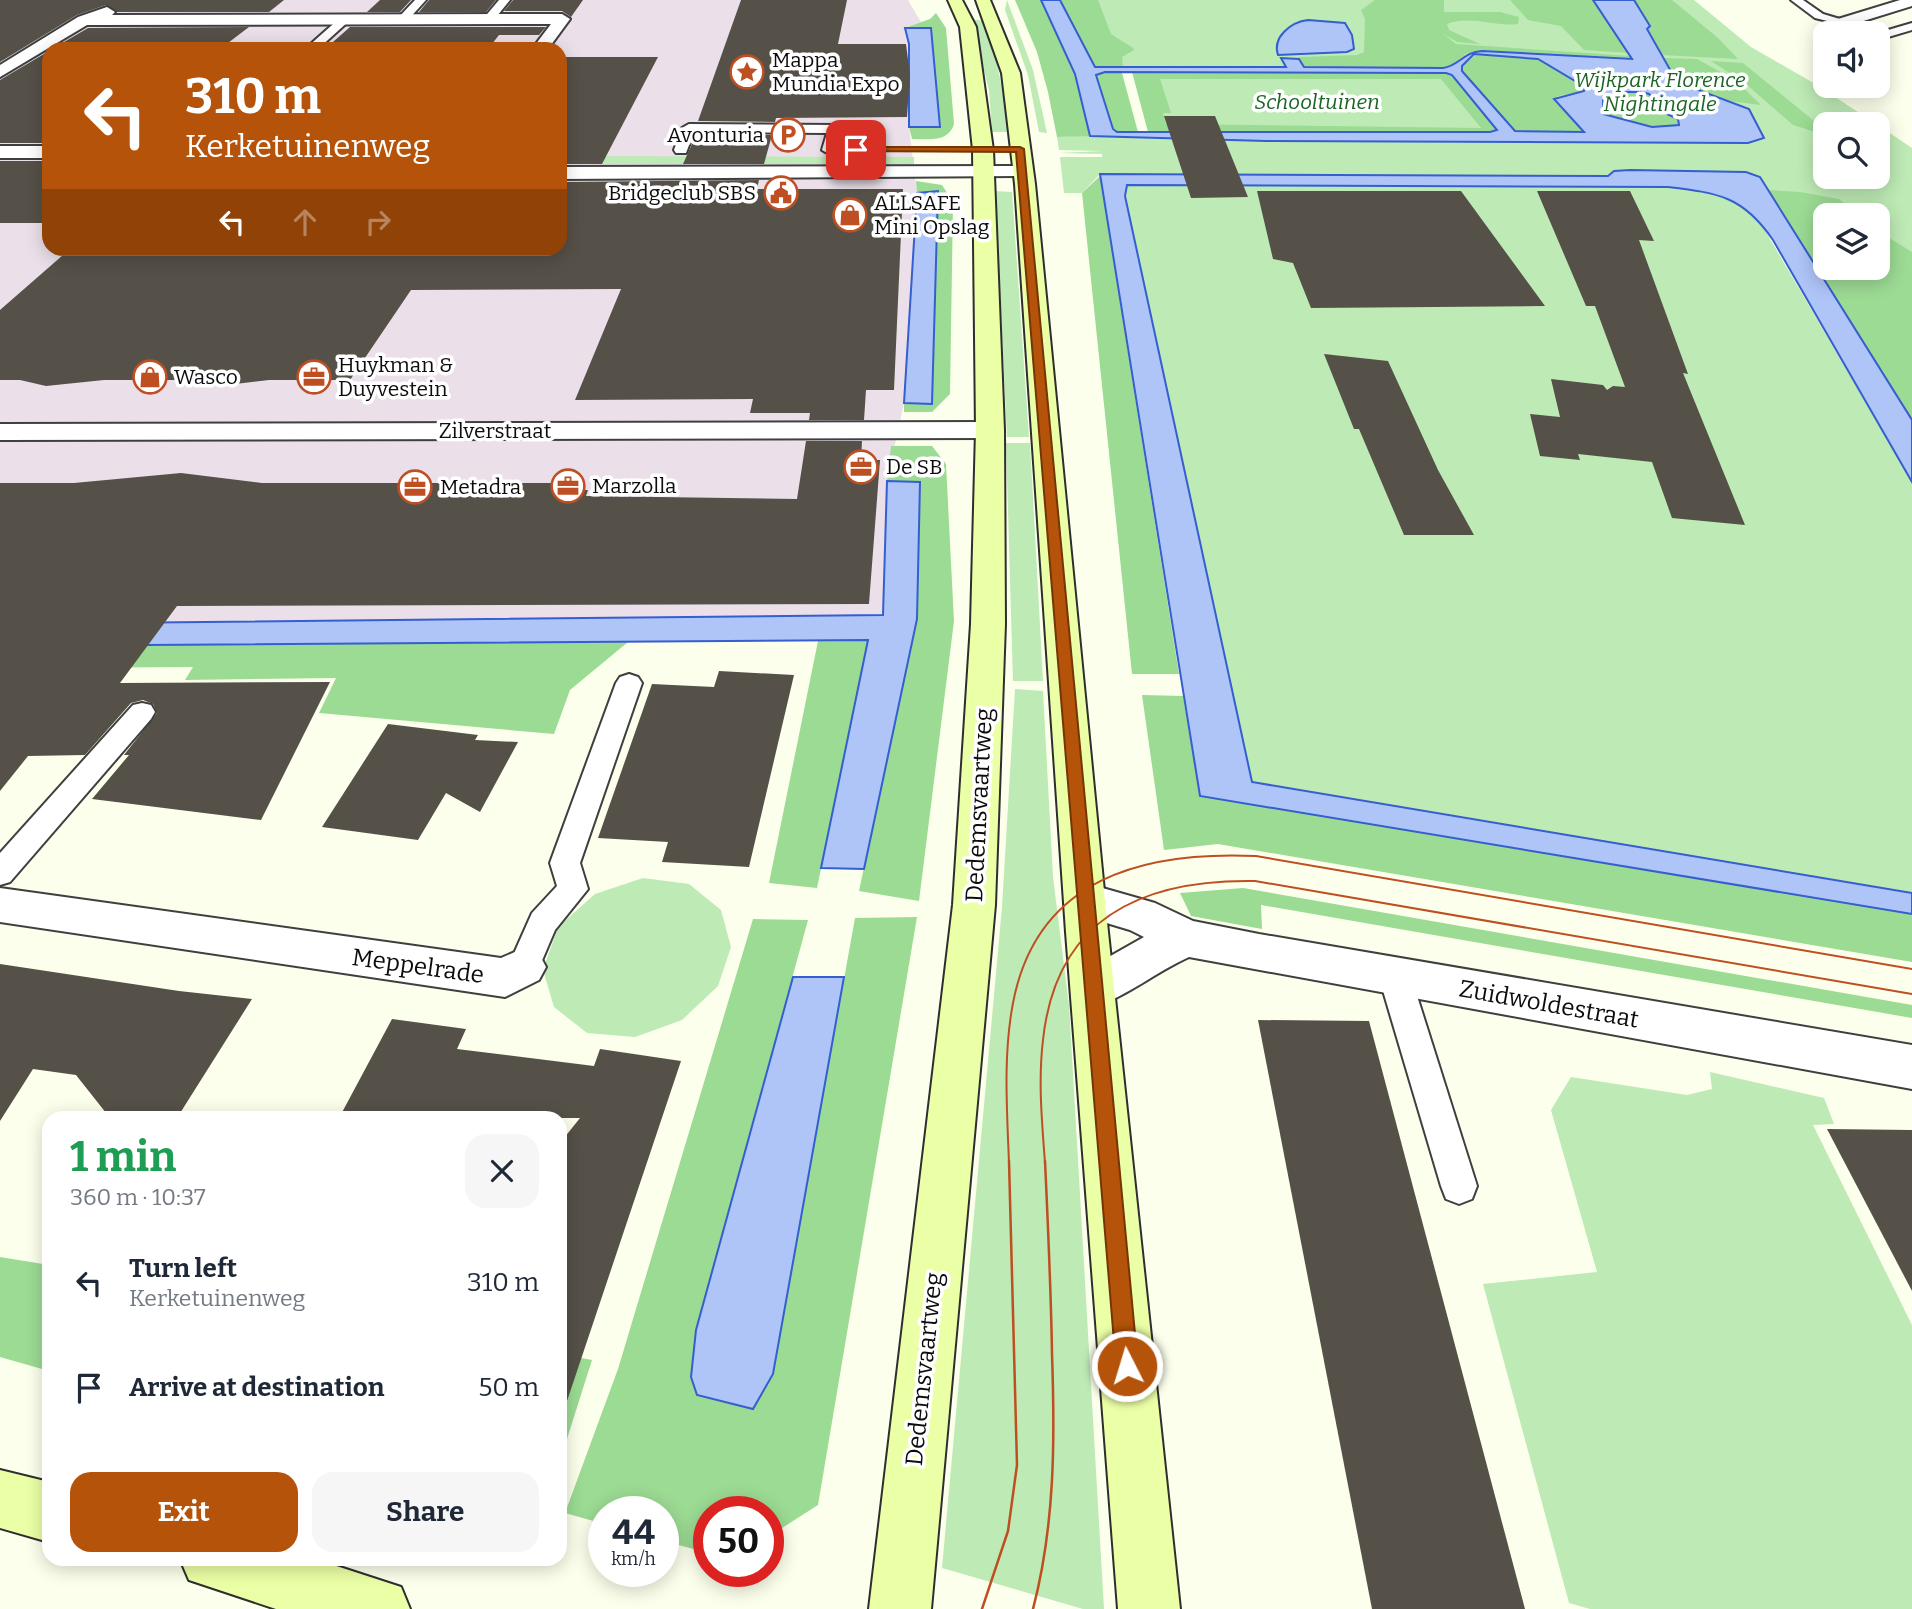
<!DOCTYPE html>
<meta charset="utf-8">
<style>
body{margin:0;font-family:Bitter,serif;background:#f6f6f7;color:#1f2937;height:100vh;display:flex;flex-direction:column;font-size:26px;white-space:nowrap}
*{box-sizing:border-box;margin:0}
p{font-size:23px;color:#747a83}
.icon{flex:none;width:38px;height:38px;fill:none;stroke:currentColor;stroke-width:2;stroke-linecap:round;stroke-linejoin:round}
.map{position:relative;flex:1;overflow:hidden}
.details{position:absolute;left:42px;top:1111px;width:525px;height:455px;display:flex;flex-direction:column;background:#fff;border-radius:21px;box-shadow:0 4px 18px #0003}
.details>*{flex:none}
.top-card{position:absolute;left:42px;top:42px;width:525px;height:214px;border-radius:21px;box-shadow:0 4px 18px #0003;background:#b45309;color:#fff;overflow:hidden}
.fabs{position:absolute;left:1813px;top:21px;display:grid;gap:14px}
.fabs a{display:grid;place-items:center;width:77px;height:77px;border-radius:14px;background:#fff;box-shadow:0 4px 18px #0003;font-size:35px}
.speed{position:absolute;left:588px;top:1496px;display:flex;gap:14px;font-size:35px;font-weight:700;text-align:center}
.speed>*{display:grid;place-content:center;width:91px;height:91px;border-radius:50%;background:#fff;box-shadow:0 4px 18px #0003;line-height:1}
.speed small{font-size:18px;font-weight:400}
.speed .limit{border:10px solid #d22;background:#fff;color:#111}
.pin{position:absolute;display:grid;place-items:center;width:60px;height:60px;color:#fff;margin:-30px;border-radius:14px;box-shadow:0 4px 10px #0006}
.me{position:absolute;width:77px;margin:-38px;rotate:355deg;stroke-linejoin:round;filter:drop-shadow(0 0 5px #0008)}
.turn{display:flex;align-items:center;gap:24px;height:147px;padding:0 28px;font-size:32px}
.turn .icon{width:91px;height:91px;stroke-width:2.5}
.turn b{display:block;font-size:49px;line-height:60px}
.lanes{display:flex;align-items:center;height:66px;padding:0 28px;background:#0003;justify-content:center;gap:35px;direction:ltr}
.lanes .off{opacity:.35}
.round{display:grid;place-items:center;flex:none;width:74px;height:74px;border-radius:21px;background:#f6f6f7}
.overview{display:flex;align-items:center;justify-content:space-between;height:119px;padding:0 28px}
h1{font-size:42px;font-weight:700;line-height:52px;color:#1e9e55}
.action{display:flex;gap:14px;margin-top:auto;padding:14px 28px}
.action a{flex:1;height:80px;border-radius:21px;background:#b45309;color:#fff;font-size:28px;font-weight:700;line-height:80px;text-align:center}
.action a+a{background:#f6f6f7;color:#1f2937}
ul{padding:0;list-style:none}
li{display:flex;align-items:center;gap:21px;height:105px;padding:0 28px}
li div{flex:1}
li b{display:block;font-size:26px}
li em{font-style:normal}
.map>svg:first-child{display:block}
.industrial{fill:#ebe0e9;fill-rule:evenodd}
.green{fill:#beeab5;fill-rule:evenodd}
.forest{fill:#9cdb94;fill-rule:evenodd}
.water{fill:#afc4f7;stroke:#355ecf;stroke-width:2;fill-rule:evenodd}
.building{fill:#555148}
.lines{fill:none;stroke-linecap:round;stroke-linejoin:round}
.service-casing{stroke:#3f3f3f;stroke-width:4}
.minor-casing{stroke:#3f3f3f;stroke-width:4}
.secondary-casing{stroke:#2e2e2e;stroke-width:4}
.service{fill:#fff;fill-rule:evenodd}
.minor{fill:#fff;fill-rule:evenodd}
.secondary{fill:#ebffa6;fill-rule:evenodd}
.tram-far1{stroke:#be4f22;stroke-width:2}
.tram{stroke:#be4f22;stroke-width:2.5}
.route{fill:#b45309;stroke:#753606;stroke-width:2}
.labels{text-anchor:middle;stroke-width:7;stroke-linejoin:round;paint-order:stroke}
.far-poi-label{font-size:21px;fill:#0c0c0c;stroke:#fff;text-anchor:start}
.far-park-label{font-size:21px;font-style:italic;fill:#1c6525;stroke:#fff}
.far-street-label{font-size:21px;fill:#0c0c0c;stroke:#fff}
.street-label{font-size:24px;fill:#0c0c0c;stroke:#fff}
</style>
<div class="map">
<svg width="1912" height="1609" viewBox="0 0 1912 1609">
<rect width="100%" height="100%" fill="#fcffeb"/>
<!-- industrial -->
<path class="industrial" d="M0 0H908L925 29 909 127 917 193 904 403 887 481 883 615 0 624ZM49 49H560V248H49Z"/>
<!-- green -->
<g class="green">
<path d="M1007 0 1033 70 1047 133 1039 132 1028 75 1005 10Z"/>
<path d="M1027 0H1694L1751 47 1817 85 1876 124H1825V177H1878V125L1912 148V448L1772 218 1738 197 1684 183 1103 180V175L1100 174 1082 193H1064L1060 157H1102V154L1058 153 1102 151 1059 150 1057 137 1153 132 1137 73 1057 69ZM1825 215H1878V268H1825Z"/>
<path d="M971 19 985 21C997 57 1004 94 1008 132H992L989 90Z"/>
<path d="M560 156 914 157V164H560Z"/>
<path d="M1127 184 1668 187C1706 192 1729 194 1759 220L1912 482V893L1252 782 1125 196Z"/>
<path d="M995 191 1012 192 1029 437H1007Z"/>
<path d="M1006 443H1030L1043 681H1013Z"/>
<path d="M1015 689 1043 691 1053 877 1069 1005 1104 1609H1083L942 1568 1002 907Z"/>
<path d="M643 878 689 884 721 910 731 947 718 986 682 1020 635 1037 587 1033 554 1007 543 970 558 927 595 894Z"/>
<path d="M1710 1072 1824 1098 1834 1124 1813 1125 1912 1325V1609H1590L1569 1603 1483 1284 1597 1272 1551 1110 1571 1077 1687 1095 1712 1089Z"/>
</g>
<!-- forest -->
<g class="forest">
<path d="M1015 0H1041L1075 74 1090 136 1057 137 1048 92 1037 52Z"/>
<path d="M1060 0H1098L1111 34 1133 48 1134 50 1122 57 1123 67H1094Z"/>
<path d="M1375 0H1444V12H1500L1519 17 1518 24C1494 27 1470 15 1447 24L1449 30 1480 44 1457 42 1442 33 1456 44 1630 56 1633 59 1482 51 1465 54 1453 65 1443 68 1303 67 1299 57 1357 55 1364 52 1365 19 1361 10Z"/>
<path d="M1510 0H1593L1629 53 1584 50 1561 26 1528 20Z"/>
<path d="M1634 0H1672L1718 38 1738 59 1661 55 1647 29 1650 26Z"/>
<path d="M936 13 946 28 954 124C948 143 928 139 912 139L909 127H939L931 28H905L930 19Z"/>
<path d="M1477 54 1538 59 1585 87 1584 91 1558 96 1554 101 1584 132 1515 131 1462 70V66Z"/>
<path d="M1663 58 1697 59 1735 80 1761 105 1729 101 1680 84Z"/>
<path d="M1711 61 1743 63 1825 130V135L1793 125 1746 84Z"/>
<path d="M1101 72 1122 73 1138 132 1114 131 1096 75Z"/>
<path d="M1132 72 1446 73 1451 75 1497 130 1490 132H1148ZM1160 79H1441L1481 128 1166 124 1163 113H1171Z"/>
<path d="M1620 92 1648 94 1680 123C1661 136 1622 122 1603 114V100Z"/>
<path d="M1100 176 1178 668 1179 674H1132L1082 193Z"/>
<path d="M916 181 942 185 953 202 950 394 932 412H904V403H932L937 191 917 193Z"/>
<path d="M1768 190 1800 192 1839 199 1858 215H1825V268H1878V231L1912 252V420Z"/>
<path d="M891 446H932L946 464 954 621 919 901 859 891 917 619 920 482 887 481Z"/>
<path d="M868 640 817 888 769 883 818 641Z"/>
<path d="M628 642 570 690 554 734 319 713 336 678 185 680 193 667 31 668 48 646Z"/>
<path d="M1142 695 1183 696 1200 796 1912 914V962L1218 844 1164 850Z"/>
<path d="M1243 888 1912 1005V1018L1261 905 1262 929 1191 916 1180 893Z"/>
<path d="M917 917 818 1505 768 1537V1512H709V1553L663 1541V1512H604V1524L565 1513 618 1369 753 919 808 920 696 1330 773 1374 855 918Z"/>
<path d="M0 1257 49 1265V1371L0 1357Z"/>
<path d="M560 1354 592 1360 560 1461Z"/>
</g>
<!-- water -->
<g class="water">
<path d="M1041 0H1060L1095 67H1286L1281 58 1299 59 1304 67 1443 68C1459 66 1463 52 1482 51L1632 59 1593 0H1634L1650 26 1647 29 1677 82 1749 109 1764 138 1748 143 1266 141 1090 136 1075 74ZM1474 54 1538 59 1585 87 1584 91 1554 99 1584 132 1515 131 1462 71V66ZM1105 72 1446 73 1452 75 1497 130 1490 132H1117L1113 129 1096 75ZM1620 92H1641L1649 94 1657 102 1654 108 1678 119 1679 125 1652 127 1603 114V100Z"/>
<path d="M1308 20 1345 23 1352 35 1354 49 1347 52 1278 55C1272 37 1291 22 1308 20Z"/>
<path d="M905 28H931L940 127H909V44Z"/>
<path d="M1630 170 1746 172 1760 177 1912 420V482L1773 240C1743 196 1718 193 1668 187L1127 185 1125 196 1252 782 1912 893V914L1200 796 1100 174 1608 176 1614 171Z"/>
<path d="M938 191 932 404 904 403 917 193Z"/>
<path d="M887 481 920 482 917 619 864 869 821 868 868 640 0 646V624L883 615Z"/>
<path d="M793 977H844L773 1374 753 1409 697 1395 691 1377 696 1330Z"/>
</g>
<!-- building -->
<g class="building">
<path d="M0 0H284L269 12H117L106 5 77 15 0 62Z"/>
<path d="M380 0H411L400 12H367Z"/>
<path d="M429 0H496L486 12H419Z"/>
<path d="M513 0H583L571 17 562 11H504Z"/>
<path d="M741 0H847L838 44H906L910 75 907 117 776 118 775 122 698 121Z"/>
<path d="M249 27 220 49H52L88 28Z"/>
<path d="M350 27H546L539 35H499L488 49H325Z"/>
<path d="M49 51V143H0V80Z"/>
<path d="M560 57H658L602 164H560Z"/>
<path d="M1164 116H1215L1248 197 1191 198Z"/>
<path d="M696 135H772L764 164H683Z"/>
<rect x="0" y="161" width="49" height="62"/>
<path d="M759 180 757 189H903L894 390H866L864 420H809L810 413H750L753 399 575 400 621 289 411 290 350 380H269L227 385 185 380H104L46 386 20 380H0V310L71 248H560V182Z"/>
<path d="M1257 191H1461L1545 306 1311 308 1293 263 1273 259Z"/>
<path d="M1537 191H1630L1654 241 1639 240 1688 374 1683 373 1745 525 1672 518 1652 462 1578 454 1580 460 1540 456 1530 414 1560 417 1551 379 1603 385 1607 390 1613 386 1625 387 1595 306H1586Z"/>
<path d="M1324 354 1388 361 1438 470 1474 535H1404L1359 429H1354Z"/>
<path d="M806 441H862L861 460H880L869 604 177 606 120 683 330 682 261 820 92 799 129 755H124L157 713 153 704 143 700 131 703 85 755 28 756 0 791V483H74L181 473 262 483H564L559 490H588L586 496 797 499Z"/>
<path d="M719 671 794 675 749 867 662 862 668 842 598 838 652 684 714 687Z"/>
<path d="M388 724 478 735 475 740 518 742 480 812 446 793 418 840 322 827Z"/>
<path d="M0 964 179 991 252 999 177 1118H110L76 1075 33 1069 0 1121Z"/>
<path d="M392 1019 466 1029 457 1049 594 1066 600 1049 681 1061 566 1404 560 1403V1143L580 1118H339Z"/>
<path d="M1258 1020 1369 1021 1525 1609H1372Z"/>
<path d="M1827 1129 1912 1130V1291Z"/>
</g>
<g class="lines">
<defs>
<g id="service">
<path d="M415 0H426L406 22H398V18Z"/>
<path d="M499 0H510L493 21H485L483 19Z"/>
<path d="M1791 0H1803L1823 14 1850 22 1844 25 1815 18Z"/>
<path d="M340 18 350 20 318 49H305Z"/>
<path d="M1912 23V30L1878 40V33Z"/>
<path d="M689 124 835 125 842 129 836 150 829 154 822 150 827 133 694 132 686 153H676L674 150 682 128Z"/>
<path d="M629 674 638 677 642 683 580 863 588 889 555 930 535 977 524 981 513 977 508 967 532 913 557 886 550 863 616 683 620 677Z"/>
<path d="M142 703 151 705 155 712 151 719 10 882 0 885V853L133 705Z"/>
<path d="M1395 963 1406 967 1411 977 1477 1186 1472 1199 1459 1204 1446 1199 1441 1186 1379 977 1384 967Z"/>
</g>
<g id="minor">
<path d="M1900 0H1912V6L1844 27 1836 22 1838 19Z"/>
<path d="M107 7 115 12 112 15 562 14 570 19 548 49H532L551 24 87 25 0 77V65L78 17Z"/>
<rect x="0" y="146" width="49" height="12"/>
<path d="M1023 166 1030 168 1033 172 1030 176 560 179V167Z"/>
<path d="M990 422 1000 424 1004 430 1000 436 990 438 0 440V424Z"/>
<path d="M1085 883 1155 903 1193 921 1259 934 1912 1045V1089L1189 957C1156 972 1127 996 1093 1008L1077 1003 1071 989 1077 975 1144 937 1130 930 1070 912 1064 900 1070 888Z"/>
<path d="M0 888 501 958 524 948 539 954 546 967 539 980 505 997 0 922Z"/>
</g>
<g id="secondary">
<path d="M948 0H962L976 27 993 150 1004 430 1005 624 995 905 931 1609H869L953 905 971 624 976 430 973 150 960 27Z"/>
<path d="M976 0H990L1020 73 1035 184 1108 932 1180 1609H1118L1066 932 1015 184 1002 73Z"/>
<path d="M0 1470 49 1482V1542L0 1528Z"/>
<path d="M180 1559H315L401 1587 410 1609H276L189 1580Z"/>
</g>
</defs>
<!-- service casing -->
<use href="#service" class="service-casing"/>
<!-- minor casing -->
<use href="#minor" class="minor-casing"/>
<!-- secondary casing -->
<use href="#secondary" class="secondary-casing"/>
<!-- service -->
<use href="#service" class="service"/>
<!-- minor -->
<use href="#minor" class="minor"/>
<!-- secondary -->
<use href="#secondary" class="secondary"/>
<!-- tram-far1 -->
<g class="tram-far1">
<path d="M1009 1163C1007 1110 1003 1055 1013 1003 1037 877 1145 851 1256 856L1912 969"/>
<path d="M1045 1163C1042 1122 1038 1081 1043 1040 1056 917 1143 879 1255 881L1912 994"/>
</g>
<!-- tram -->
<g class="tram">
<path d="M982 1609 1008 1531 1017 1465 1009 1161"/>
<path d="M1033 1609C1055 1525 1055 1440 1052 1354 1051 1290 1048 1225 1045 1161"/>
</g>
</g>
<!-- route -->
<path class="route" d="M856 147H1020L1024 149 1138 1366 1135 1374 1127 1378 1119 1374 1116 1366 1016 152 853 151Z"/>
<!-- icons -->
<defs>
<symbol id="sight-ring" viewBox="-11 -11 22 22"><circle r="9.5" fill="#fff" stroke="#be4f22" stroke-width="1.5"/><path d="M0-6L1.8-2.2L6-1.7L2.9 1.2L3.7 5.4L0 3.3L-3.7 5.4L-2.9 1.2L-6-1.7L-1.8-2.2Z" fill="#be4f22"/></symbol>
<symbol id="parking-ring" viewBox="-11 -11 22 22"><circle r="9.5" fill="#fff" stroke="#be4f22" stroke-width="1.5"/><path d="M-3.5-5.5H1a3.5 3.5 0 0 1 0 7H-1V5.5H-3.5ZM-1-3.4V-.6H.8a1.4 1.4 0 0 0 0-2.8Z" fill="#be4f22"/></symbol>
<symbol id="civic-ring" viewBox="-11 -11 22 22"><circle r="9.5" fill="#fff" stroke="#be4f22" stroke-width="1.5"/><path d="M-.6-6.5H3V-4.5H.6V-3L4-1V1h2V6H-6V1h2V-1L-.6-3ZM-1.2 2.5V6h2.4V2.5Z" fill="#be4f22"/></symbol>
<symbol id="shop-ring" viewBox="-11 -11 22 22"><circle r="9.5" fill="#fff" stroke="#be4f22" stroke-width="1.5"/><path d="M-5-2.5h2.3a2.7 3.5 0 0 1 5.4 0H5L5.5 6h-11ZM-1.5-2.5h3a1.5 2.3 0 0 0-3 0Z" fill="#be4f22"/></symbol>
<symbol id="office-ring" viewBox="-11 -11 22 22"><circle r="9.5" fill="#fff" stroke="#be4f22" stroke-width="1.5"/><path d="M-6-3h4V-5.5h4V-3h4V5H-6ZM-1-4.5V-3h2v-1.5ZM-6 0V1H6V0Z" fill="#be4f22"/></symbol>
</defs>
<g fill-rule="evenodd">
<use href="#sight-ring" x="728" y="53" width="38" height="38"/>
<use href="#parking-ring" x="769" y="116" width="38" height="38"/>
<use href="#civic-ring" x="762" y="174" width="38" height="38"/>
<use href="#shop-ring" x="831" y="196" width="38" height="38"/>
<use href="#shop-ring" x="131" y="358" width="38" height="38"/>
<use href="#office-ring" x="295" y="358" width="38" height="38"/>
<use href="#office-ring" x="842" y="448" width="38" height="38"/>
<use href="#office-ring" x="549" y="467" width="38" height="38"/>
<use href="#office-ring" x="396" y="468" width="38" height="38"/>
</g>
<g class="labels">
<!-- far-poi labels -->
<g class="far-poi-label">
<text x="772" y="67">Mappa<tspan x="772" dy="24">Mundia Expo</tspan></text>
<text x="764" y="142" text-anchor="end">Avonturia</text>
<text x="756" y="200" text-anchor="end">Bridgeclub SBS</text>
<text x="874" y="210">ALLSAFE<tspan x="874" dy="24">Mini Opslag</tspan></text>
<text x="338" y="372">Huykman &amp;<tspan x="338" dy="24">Duyvestein</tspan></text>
<text x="174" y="384">Wasco</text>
<text x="886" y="474">De SB</text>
<text x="592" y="493">Marzolla</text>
<text x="440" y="494">Metadra</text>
</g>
<!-- far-park labels -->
<g class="far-park-label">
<text x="1660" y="87">Wijkpark Florence<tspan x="1660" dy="24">Nightingale</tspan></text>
<text x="1317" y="109">Schooltuinen</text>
</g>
<!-- far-street labels -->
<g class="far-street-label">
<text x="495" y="438">Zilverstraat</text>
</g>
<!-- street labels -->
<g class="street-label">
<text transform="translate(979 805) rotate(-87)" y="8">Dedemsvaartweg</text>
<text transform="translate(418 966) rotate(8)" y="8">Meppelrade</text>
<text transform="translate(1549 1004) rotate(10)" y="8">Zuidwoldestraat</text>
<text transform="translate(924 1369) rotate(-84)" y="8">Dedemsvaartweg</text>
</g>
</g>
</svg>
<div class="fabs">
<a><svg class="icon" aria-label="sound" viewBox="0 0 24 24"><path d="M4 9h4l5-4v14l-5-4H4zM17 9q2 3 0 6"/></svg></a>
<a><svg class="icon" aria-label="search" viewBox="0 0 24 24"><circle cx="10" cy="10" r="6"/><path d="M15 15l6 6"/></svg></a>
<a><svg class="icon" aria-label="layers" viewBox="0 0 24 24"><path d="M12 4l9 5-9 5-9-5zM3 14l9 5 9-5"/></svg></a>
</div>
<div class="speed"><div>44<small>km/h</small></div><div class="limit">50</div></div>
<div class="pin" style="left:856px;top:150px;background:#d93025"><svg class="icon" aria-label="arrive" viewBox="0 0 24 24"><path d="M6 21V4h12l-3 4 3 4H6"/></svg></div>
<svg class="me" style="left:1127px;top:1366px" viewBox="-20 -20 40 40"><circle r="17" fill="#b45309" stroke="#fff" stroke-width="3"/><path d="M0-11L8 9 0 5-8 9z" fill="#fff"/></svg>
<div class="top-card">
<div class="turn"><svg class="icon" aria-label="left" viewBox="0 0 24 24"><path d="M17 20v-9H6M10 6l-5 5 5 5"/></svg><div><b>310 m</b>Kerketuinenweg</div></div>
<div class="lanes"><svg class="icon" aria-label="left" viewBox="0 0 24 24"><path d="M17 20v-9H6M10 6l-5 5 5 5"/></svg><svg class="icon off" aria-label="ahead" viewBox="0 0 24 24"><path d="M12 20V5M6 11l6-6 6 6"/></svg><svg class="icon off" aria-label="right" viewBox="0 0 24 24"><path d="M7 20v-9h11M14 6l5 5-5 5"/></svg></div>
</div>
<section class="details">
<div class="overview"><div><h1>1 min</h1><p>360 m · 10:37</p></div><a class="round"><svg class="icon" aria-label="close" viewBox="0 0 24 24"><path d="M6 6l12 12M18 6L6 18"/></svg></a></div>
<ul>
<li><svg class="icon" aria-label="left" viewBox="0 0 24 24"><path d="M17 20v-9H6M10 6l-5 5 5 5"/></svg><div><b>Turn left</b><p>Kerketuinenweg</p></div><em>310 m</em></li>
<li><svg class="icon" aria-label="arrive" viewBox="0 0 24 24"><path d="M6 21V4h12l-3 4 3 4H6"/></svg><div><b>Arrive at destination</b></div><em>50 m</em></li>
</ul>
<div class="action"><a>Exit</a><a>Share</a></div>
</section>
</div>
